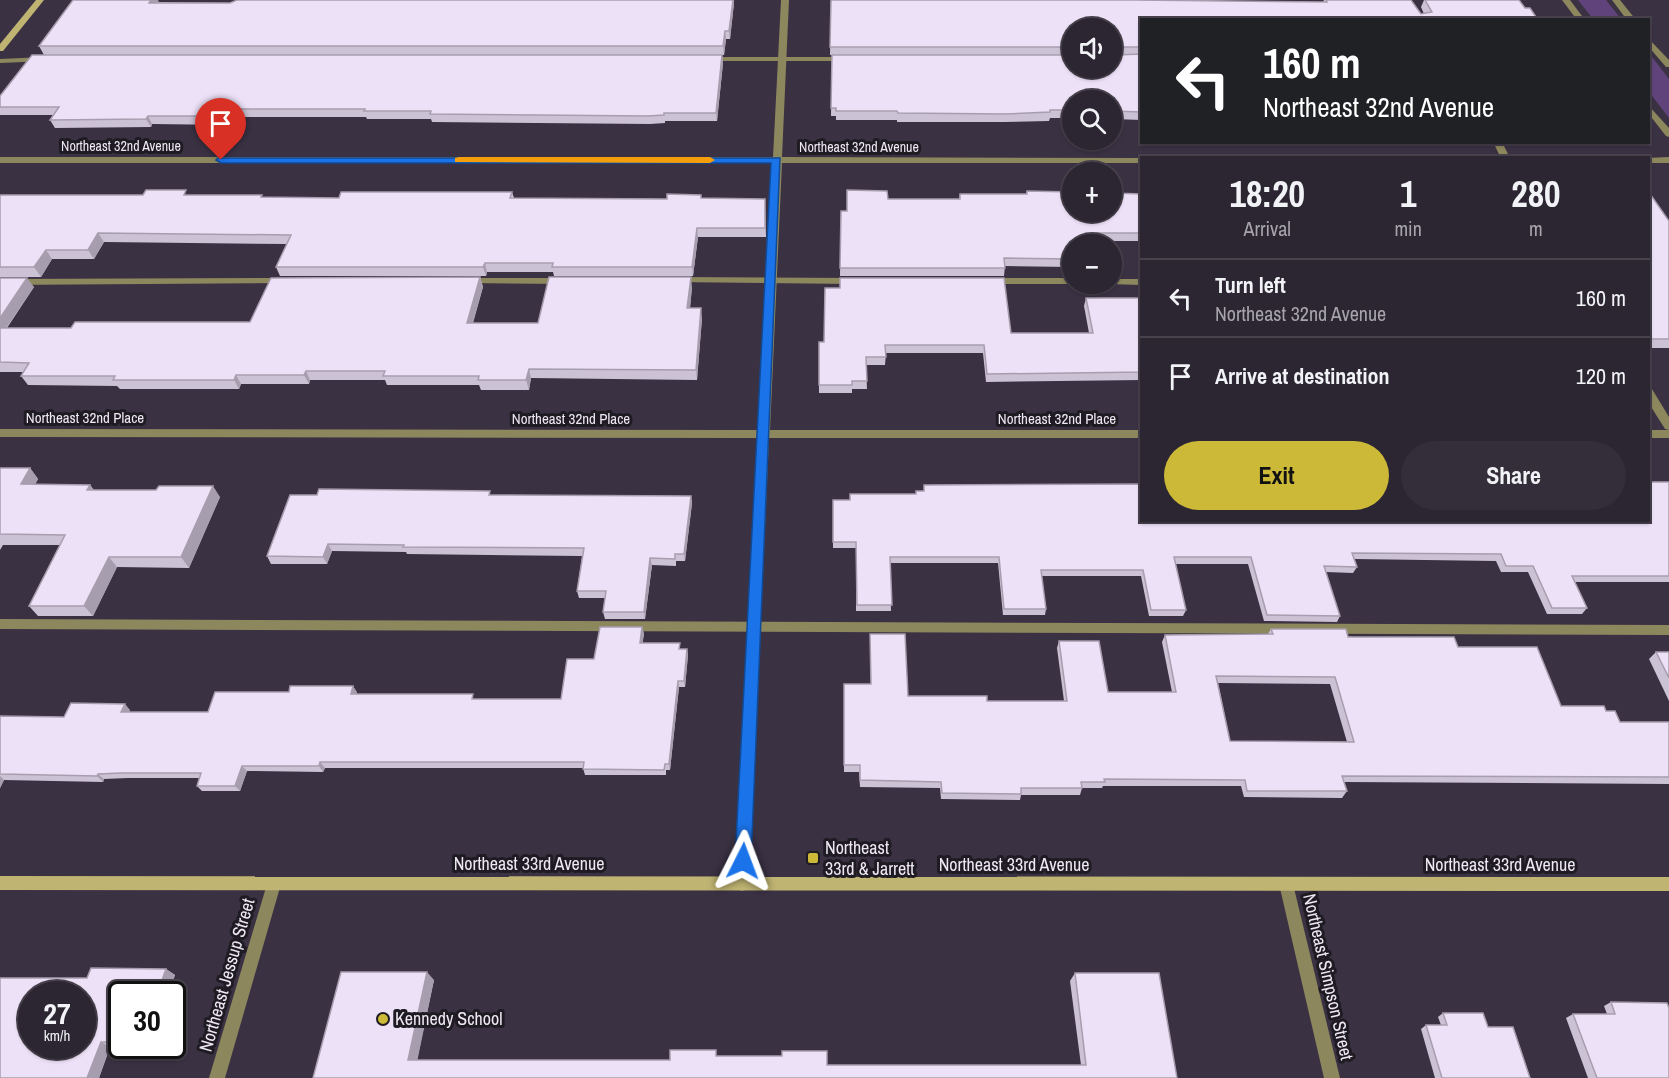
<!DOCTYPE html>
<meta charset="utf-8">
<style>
body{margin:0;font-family:"Archivo Narrow",sans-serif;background:#342d3a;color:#f1f3f6;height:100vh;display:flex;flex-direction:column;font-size:22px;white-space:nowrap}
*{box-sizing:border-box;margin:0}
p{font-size:20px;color:#a6a5ac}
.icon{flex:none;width:33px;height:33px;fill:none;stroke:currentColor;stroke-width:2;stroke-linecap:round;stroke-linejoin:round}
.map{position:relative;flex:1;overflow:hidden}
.side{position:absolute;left:1140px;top:156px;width:510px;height:366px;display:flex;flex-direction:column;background:#2c2532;border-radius:0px;box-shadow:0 2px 4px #0004,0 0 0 2px #48424d}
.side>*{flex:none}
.guide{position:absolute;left:1140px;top:18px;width:510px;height:126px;border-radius:0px;box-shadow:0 2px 4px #0004,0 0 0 2px #48424d;background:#202124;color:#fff;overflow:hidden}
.fabs{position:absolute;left:1062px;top:18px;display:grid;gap:12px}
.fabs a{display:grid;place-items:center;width:60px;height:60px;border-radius:50%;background:#2c2532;box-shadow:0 2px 4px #0004,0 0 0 2px #48424d;font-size:30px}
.speed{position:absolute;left:18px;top:981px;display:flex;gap:12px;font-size:30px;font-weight:700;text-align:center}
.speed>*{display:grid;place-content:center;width:78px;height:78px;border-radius:50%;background:#2c2532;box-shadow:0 2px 4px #0004,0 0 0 2px #48424d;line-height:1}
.speed small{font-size:15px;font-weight:400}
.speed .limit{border:3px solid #111;border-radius:9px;background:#fff;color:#111}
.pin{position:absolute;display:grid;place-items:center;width:51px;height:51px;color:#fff;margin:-62px -26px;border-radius:50% 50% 50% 0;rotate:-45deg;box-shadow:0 0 6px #0007}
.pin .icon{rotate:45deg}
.me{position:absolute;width:66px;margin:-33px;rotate:3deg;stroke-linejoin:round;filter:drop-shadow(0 0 4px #0008)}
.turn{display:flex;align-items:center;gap:21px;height:126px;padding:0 24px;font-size:27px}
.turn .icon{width:78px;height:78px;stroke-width:2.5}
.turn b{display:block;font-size:42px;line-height:51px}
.eta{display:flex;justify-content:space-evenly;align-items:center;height:102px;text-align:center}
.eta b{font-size:36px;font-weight:700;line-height:42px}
.action{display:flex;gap:12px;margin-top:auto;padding:12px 24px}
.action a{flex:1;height:69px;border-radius:36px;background:#ccb938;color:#111;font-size:24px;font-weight:700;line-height:69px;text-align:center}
.action a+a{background:#342d3a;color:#f1f3f6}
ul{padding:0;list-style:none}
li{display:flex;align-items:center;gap:18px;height:78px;padding:0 24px;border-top:2px solid #48424d}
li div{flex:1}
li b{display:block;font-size:22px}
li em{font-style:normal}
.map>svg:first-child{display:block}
.green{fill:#61437b}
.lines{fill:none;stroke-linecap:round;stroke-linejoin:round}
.service{fill:#8d875e;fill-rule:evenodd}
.minor{fill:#8d875e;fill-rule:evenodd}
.tertiary{fill:#8d875e;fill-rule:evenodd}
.secondary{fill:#bfb472;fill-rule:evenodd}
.wall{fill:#ccc2d5;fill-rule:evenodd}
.shaded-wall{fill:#a69eae}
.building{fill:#ede1f8;stroke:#a69eae;stroke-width:1.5;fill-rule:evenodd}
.route{fill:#1a73e8;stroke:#114b97;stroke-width:1.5}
.slow{fill:#f59e0b}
.poi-dot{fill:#ccb938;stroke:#1f1b23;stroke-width:2}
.labels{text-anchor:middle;stroke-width:6;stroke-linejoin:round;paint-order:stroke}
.far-street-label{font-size:14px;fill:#eee8f4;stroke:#1f1b23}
.street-label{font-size:15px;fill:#eee8f4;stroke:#1f1b23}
.near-poi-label{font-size:18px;fill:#eee8f4;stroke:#1f1b23;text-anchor:start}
.near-street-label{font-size:18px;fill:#eee8f4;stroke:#1f1b23}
</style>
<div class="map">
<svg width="1669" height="1078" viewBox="0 0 1669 1078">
<rect width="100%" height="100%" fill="#3a3143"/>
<!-- green -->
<g class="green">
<path d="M1578 0H1606L1621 19H1593Z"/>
<path d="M1649 53 1669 79V118L1649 92Z"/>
</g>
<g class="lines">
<!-- service -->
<g class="service">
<path d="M44 57H47V61L0 63V59Z"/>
<path d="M703 57H848L852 59 848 61H706L702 59Z"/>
<path d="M1493 142H1502L1510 158H1501Z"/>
<path d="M676 277 854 278 859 281 854 284 672 282 671 280Z"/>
<path d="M284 278 288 279V283L0 285V279Z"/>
<path d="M466 278H563L568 281 563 284 462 283 461 281Z"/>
<path d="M988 278H1072V284H1075H988L984 283V279Z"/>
<path d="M1112 279H1142V285L1108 284H1112Z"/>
<path d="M1648 388 1652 389 1669 417V430L1665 429 1648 402Z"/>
<path d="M0 619 1669 625V635L0 629Z"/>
</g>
<!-- minor -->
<g class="minor">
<path d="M781 0H789L782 157 1143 158 1142 163H782L770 430H1142V438H769L749 884 747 889 742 891 737 889 735 884 758 438 0 437V429L759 430 773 163H0V157H773Z"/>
<path d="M1669 157V163H1648L1647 158Z"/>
<rect x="1648" y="430" width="21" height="8"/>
<path d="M274 877 279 879 281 884 225 1078H209L267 884 269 879Z"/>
<path d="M1286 877 1291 879 1293 884 1340 1078H1324L1279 884 1281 879Z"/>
</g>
<!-- tertiary -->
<g class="tertiary">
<path d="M1562 0H1570L1585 20H1577Z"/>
<path d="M1612 0H1620L1636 20H1627Z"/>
<path d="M1648 38 1669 60V67H1666L1648 46Z"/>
<path d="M1648 105 1669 128V137L1666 136 1648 113Z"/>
</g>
<!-- secondary -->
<g class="secondary">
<path d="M36 0H44L3 51H0V44Z"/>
<path d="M0 876 1669 877V891L0 890Z"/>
</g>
</g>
<!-- wall -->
<g class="wall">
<path d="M237 0H734V3L730 39H726L724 55H44L39 46 159 2 230 3Z"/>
<path d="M831 0 1323 2 1324 0H1411L1421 14H1424L1421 7 1424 0H1519L1525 8 1538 20H1142V120L1112 119V100H1072V118H1050L1049 121 1004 122H897V120H836V116H831L832 55H1072H830ZM1072 28 1112 68H1072Z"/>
<path d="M722 55 723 63 717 121H665V123L650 124 432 122 431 119H367L366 117H237L232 125 152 124 151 127 55 128 50 120 53 115H0V96Z"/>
<path d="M1027 191 1142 194V241H1096L1072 244V267L1005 266 1004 276H840L841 211H847L888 199H959L960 194H1026Z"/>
<path d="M1648 191 1669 221V348H1648Z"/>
<path d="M512 192 514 198 667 199 701 195V198L765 199 766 237H698L693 276H554L553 272H487L486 276H280L276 267 287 244 104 242 94 259H52L41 277H0V195H189L263 197 339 198Z"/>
<path d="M480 277 483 287 473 323H538L692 287 690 308 702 318 697 380 531 378 529 390H481L479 385H387L385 380H310L309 384H241L239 389H120L117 386 28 385 21 376 23 372H0V278L34 287 7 328H71L250 322Z"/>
<path d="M1086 298H1142V380L986 382 983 353H886L885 365H866L867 389H852V393H819V342L1011 333H1089L1084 306Z"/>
<path d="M0 468H30L38 479 35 484 90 485 94 490 220 497 189 568 117 567 93 616H38L29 606 60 545H3L0 550Z"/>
<path d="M1669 482V582H1575L1587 608 1582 614H1547L1528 572H1501L1496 561 1354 559 1357 567 1353 573 1326 572 1340 616 1337 622 1264 621 1248 564H1175L1186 610 1183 616H1149L1141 576H1042L1046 609 1045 615H1003L998 563H890L891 611H856V548H833V500L1142 520Z"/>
<path d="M491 495 691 496 692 503 685 561H676V566L652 565 645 619H605L603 612 605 598H579L577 591 582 556 407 554 406 552 332 551 327 564H271L267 556Z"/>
<path d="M642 627 644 634 642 643 681 649H687L688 655 685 687H679L670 770H666V775H585L583 768H325L323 772 247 771 240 791H202L197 786 199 778H128L104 779 103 782 4 780 0 788V716L64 717 130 710 129 712H208L357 692 356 694 475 699H561L594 659Z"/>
<path d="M1271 629 1458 647 1561 706 1606 711 1620 722H1669V784L1344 782 1347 791 1342 798 1244 797 1241 786H1103L1102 788H1082L1080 795H1021L1020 800 941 799 940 788 860 787 859 772H844V684H871L870 634 908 696 987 701H1064L1057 648 1059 641 1108 692H1172L1162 642 1165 635 1268 634ZM1218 683 1330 684 1347 742 1230 741Z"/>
<path d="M1656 652H1669V701L1649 659Z"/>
<path d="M166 969 175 975 168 994H122V1046H150L149 1047H110L99 1078 87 978Z"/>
<path d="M1075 973 1177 1078H313L434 980 417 1060H670L718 1056 827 1065H1081L1070 981Z"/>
<path d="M1611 1002 1669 1078H1588L1566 1018 1573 1014H1607L1604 1006Z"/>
<path d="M1443 1013 1488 1027 1530 1078H1435L1421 1029 1426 1025H1441L1438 1017Z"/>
</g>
<!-- shaded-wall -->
<g class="shaded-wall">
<path d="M151 0H158L159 2 153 11 149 3Z"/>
<path d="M733 0H734V3L730 39 729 31Z"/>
<path d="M725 31 726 39 724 55 723 46Z"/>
<path d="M722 55 723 63 717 121 716 113Z"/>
<path d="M233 109 237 117 232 125 229 116Z"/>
<path d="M148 116 152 124 151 127 146 119Z"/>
<path d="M697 228 698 237 693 276 692 267Z"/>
<path d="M98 233 104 242 94 259 88 250Z"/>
<path d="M46 250 52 259 41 277 34 267Z"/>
<path d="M485 263 487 272 486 276 483 267Z"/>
<path d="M480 277 483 287 470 332 467 323Z"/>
<path d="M691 277 692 287 689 318 687 308Z"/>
<path d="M27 278 34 287 0 337V318Z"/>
<path d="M701 308 702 318 697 380 696 370Z"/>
<path d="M529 369 531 378 529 390 526 380Z"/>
<path d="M306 371 310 380 309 384 304 375Z"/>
<path d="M236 375 241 384 239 389 234 380Z"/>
<path d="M30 468 38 479 30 495 21 484Z"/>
<path d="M90 485 98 496 87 490Z"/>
<path d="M213 486 220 497 189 568 181 557Z"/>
<path d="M691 496 692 503 685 561 684 554Z"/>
<path d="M328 544 332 551 327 564 323 557Z"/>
<path d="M109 557 117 567 93 616 84 606Z"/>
<path d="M650 558 652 565 645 619 644 612Z"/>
<path d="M642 627 644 634 642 649 640 643Z"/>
<path d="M687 649 688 655 685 687 684 681Z"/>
<path d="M678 681 679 687 670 770 669 764Z"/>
<path d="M353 686 357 692 355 700 351 694Z"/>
<path d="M125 704 130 710 126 718 121 712Z"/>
<path d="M320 762 325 768 323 772 319 766Z"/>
<path d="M242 766 247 771 240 791 235 786Z"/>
<path d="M98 774 104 779 103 782 97 776Z"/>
<path d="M0 776 4 780 0 788Z"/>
<path d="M166 969 175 975 168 994H157Z"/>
<path d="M427 972 434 980 416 1067 408 1060Z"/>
<path d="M101 1042 110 1047 99 1078H87Z"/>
</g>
<!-- building -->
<g class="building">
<path d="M73 0H151L149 3H230L237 0H733L729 31H725L723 46H39Z"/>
<path d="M831 0H1136L1327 2 1326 0H1411L1421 14 1432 12 1425 0H1519L1525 8H1530L1538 20H1142V47H1114L1112 49V28H1072V47H830Z"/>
<path d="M1112 49 1114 55 1142 54V112L1112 111V100H1072V110H1050V112L1005 114 898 113 897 111H836V108H831L832 55H1072V68H1112Z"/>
<path d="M32 55H722L716 113H664V115L648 116 430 114 431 111H364L365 109H233L229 116H148L146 119 50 120 59 107H0V96Z"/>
<path d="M146 190H186L184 195H262L261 197 339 198 341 192H512L510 198 667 199V194L701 195V198L765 199V228H697L692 267H552L553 263H485L483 267H276L291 235 98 233 88 250H46L34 267H0V195H143Z"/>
<path d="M847 190 887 191 888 199H960V194H1027V191L1072 192V212H1112V193L1142 194V233H1095L1097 244H1072V259L1004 258 1005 268H840L841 211H847Z"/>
<path d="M1648 191 1669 221V339H1648Z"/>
<path d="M480 277 467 323H538L549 277H691L687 308H701L696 370 529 369 526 380H478L479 376H383L385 371H306L304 375H236L234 380H113L115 376H21L29 363 0 362V328H71L75 322H250L271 278Z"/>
<path d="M0 278H27L0 318Z"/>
<path d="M840 278H1004L1011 333H1093L1086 298H1142V372L987 374 984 345H885L886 357H866L867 381H852V385H819V342H824L825 288H840Z"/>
<path d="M0 468H30L21 484 90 485 87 490H156L159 486H213L181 557H109L84 606H29L65 535 0 534Z"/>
<path d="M1648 482H1669V576H1572L1587 608H1552L1533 566H1506L1501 554 1352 553 1357 567 1324 566 1340 616 1267 615 1251 557H1174L1186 610H1151L1143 570H1041L1046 609H1004L999 557H890L892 605H857L856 542H833V500H850V494H916V491H924V485L1142 484V520H1648Z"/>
<path d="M319 489 490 491 489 495 691 496 684 554H675V559L650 558 644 612H603L606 591H577L584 548 403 547 404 545 328 544 323 557 267 556 290 495H317Z"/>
<path d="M600 627H642L640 643H680L679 649H687L684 681H678L669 764H665L664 770 583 769 584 762H320L319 766H242L235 786H197L201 773H122L98 774 97 776 0 774V716L64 717 71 703 125 704 121 712H208L215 692H289L290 686H353L351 694H473L472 699H561L567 659H594Z"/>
<path d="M1271 629H1346L1348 637H1454L1458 647H1537L1561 706H1604L1606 711H1615L1620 722H1669V777L1342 776 1347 791H1247L1245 780 1104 779 1105 782H1081L1082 788H1021V794L942 793 941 782 860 780V765H844V684H871L870 634H905L908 696H987V701H1067L1059 641H1099L1108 692H1176L1165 635 1273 634ZM1216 676 1335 677 1354 742 1230 741Z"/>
<path d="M1656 652H1669V678Z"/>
<path d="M91 968 166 969 157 994H122V1042H101L87 1078H0V978H87ZM32 994H82V1046H32Z"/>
<path d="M341 972H427L408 1060H670V1050H716V1056H782V1051H827V1065H1086L1075 973H1159L1177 1078H313Z"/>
<path d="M1611 1002 1667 1003 1669 1008V1078H1597L1573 1014H1615Z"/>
<path d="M1443 1013H1483L1488 1027H1513L1530 1078H1442L1426 1025H1447Z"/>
</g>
<!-- route -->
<path class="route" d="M218 158H780L751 861 749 866 743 869 737 866 735 861 771 163H221L216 160Z"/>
<!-- slow -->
<path class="slow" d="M459 157H710L715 160 710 163 455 162V158Z"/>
<!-- markers -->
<g class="poi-dot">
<rect x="807" y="852" width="12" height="12" rx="3"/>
<circle cx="383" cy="1019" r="6"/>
</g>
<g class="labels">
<!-- far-street labels -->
<g class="far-street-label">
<text x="121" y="151">Northeast 32nd Avenue</text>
<text x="859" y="152">Northeast 32nd Avenue</text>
</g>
<!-- street labels -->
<g class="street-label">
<text x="85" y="423">Northeast 32nd Place</text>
<text x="571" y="424">Northeast 32nd Place</text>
<text x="1057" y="424">Northeast 32nd Place</text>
</g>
<!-- near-poi labels -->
<g class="near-poi-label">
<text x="825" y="854">Northeast<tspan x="825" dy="21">33rd &amp; Jarrett</tspan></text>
<text x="395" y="1025">Kennedy School</text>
</g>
<!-- near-street labels -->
<g class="near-street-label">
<text x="529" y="870">Northeast 33rd Avenue</text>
<text x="1014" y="871">Northeast 33rd Avenue</text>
<text x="1500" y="871">Northeast 33rd Avenue</text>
<text transform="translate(227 975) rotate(-74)" y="6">Northeast Jessup Street</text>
<text transform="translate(1328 977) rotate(77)" y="6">Northeast Simpson Street</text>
</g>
</g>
</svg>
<div class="fabs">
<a><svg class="icon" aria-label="sound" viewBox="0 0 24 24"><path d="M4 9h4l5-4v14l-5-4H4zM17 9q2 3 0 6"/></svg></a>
<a><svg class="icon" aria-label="search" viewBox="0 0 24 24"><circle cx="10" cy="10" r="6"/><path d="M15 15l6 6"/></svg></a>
<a>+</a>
<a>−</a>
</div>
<div class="speed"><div>27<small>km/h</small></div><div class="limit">30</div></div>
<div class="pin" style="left:221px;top:160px;background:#d93025"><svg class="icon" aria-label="arrive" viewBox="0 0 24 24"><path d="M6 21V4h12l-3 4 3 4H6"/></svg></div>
<svg class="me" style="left:743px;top:861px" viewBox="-20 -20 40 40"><path d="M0-17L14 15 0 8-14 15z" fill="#1a73e8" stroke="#fff" stroke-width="4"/></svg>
<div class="guide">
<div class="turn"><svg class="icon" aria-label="left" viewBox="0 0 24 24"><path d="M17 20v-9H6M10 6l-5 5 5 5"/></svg><div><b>160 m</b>Northeast 32nd Avenue</div></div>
</div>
<section class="side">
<div class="eta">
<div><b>18:20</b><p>Arrival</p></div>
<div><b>1</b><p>min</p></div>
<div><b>280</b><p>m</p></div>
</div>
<ul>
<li><svg class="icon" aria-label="left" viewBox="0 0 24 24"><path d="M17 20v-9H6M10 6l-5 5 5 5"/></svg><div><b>Turn left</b><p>Northeast 32nd Avenue</p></div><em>160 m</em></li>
<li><svg class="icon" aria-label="arrive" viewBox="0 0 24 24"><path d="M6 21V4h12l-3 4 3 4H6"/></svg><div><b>Arrive at destination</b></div><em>120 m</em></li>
</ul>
<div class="action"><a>Exit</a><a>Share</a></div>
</section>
</div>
